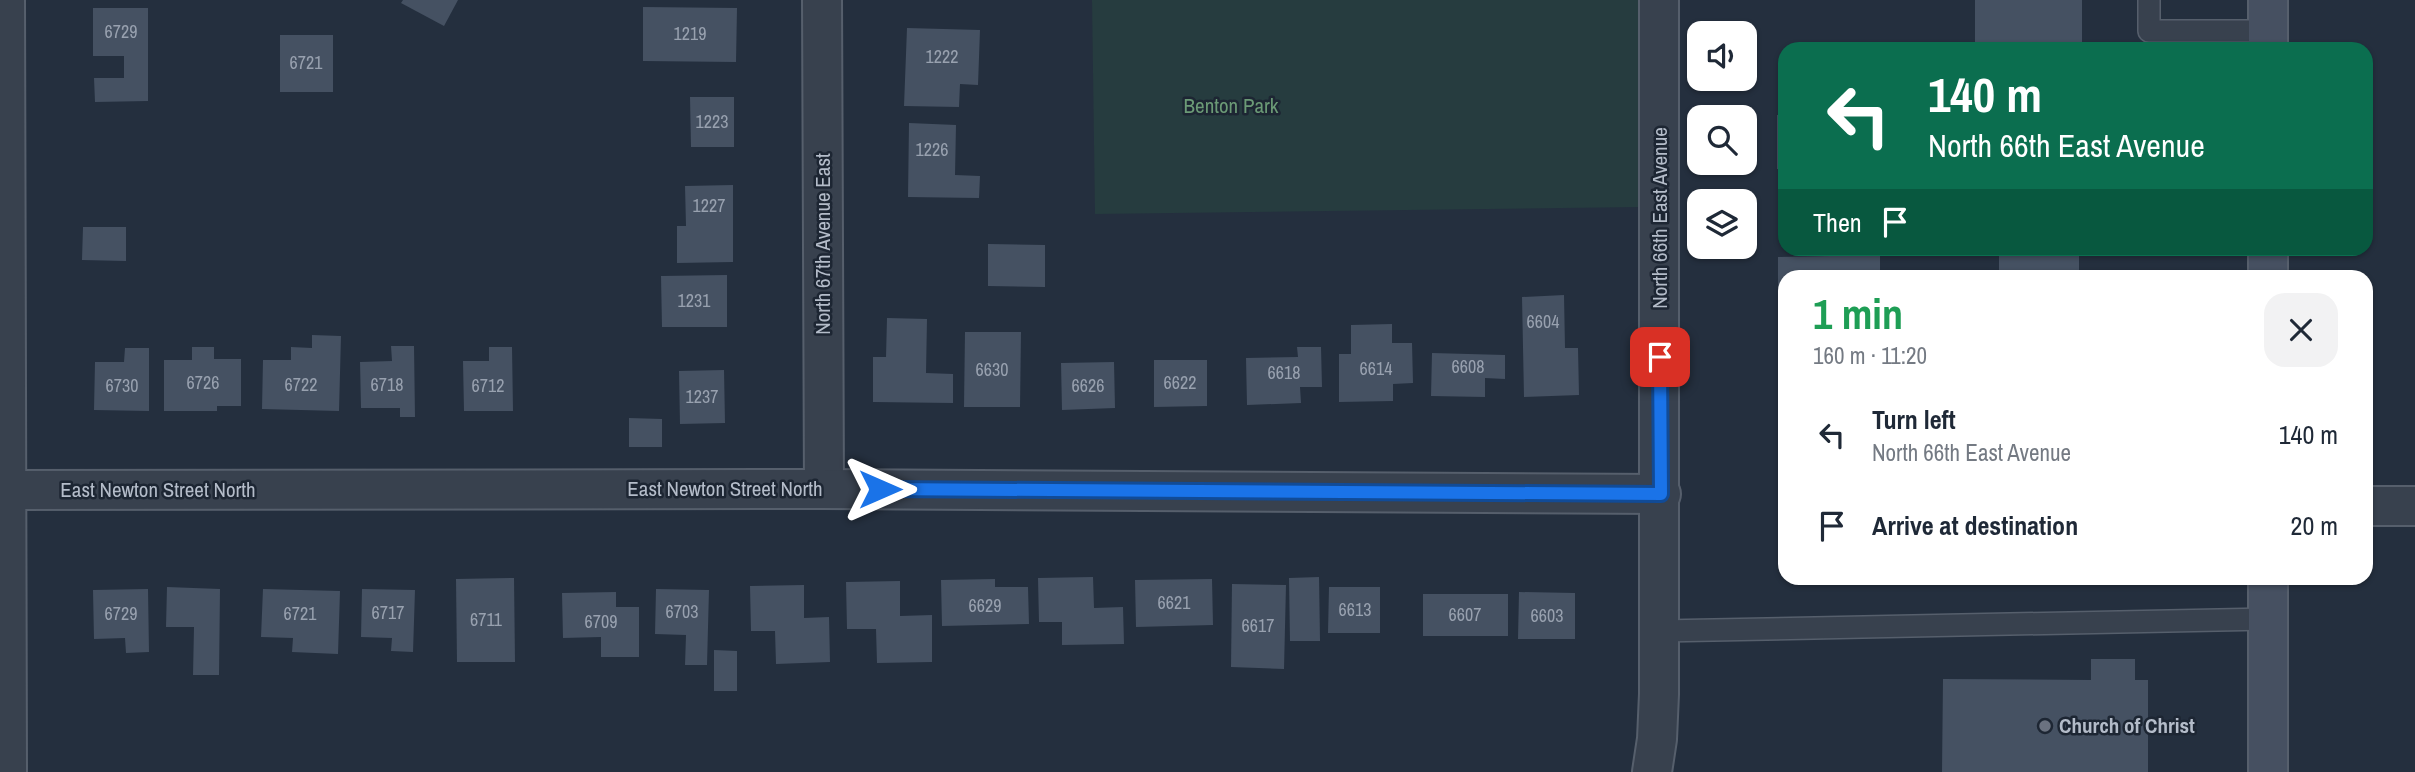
<!DOCTYPE html>
<meta charset="utf-8">
<style>
body{margin:0;font-family:"Archivo Narrow",sans-serif;background:#f2f2f3;color:#1f2937;height:100vh;display:flex;flex-direction:column;font-size:26px;white-space:nowrap}
*{box-sizing:border-box;margin:0}
p{font-size:23px;color:#747a83}
.icon{flex:none;width:38px;height:38px;fill:none;stroke:currentColor;stroke-width:2;stroke-linecap:round;stroke-linejoin:round}
.map{position:relative;flex:1;overflow:hidden}
.panel{position:absolute;left:1778px;top:270px;width:595px;height:315px;display:flex;flex-direction:column;background:#fff;border-radius:21px;box-shadow:0 2px 5px #0004}
.panel>*{flex:none}
.guide{position:absolute;left:1778px;top:42px;width:595px;height:214px;border-radius:21px;box-shadow:0 2px 5px #0004;background:#0b6e4f;color:#fff;overflow:hidden}
.buttons{position:absolute;left:1687px;top:21px;display:grid;gap:14px}
.buttons a{display:grid;place-items:center;width:70px;height:70px;border-radius:14px;background:#fff;box-shadow:0 2px 5px #0004;font-size:35px}
.pin{position:absolute;display:grid;place-items:center;width:60px;height:60px;color:#fff;margin:-30px;border-radius:14px;box-shadow:0 4px 10px #0006}
.me{position:absolute;width:77px;margin:-38px;rotate:90deg;stroke-linejoin:round;filter:drop-shadow(0 0 5px #0008)}
.turn{display:flex;align-items:center;gap:24px;height:147px;padding:0 35px;font-size:32px}
.turn .icon{width:91px;height:91px;stroke-width:2.5}
.turn b{display:block;font-size:49px;line-height:60px}
.then{display:flex;align-items:center;height:66px;padding:0 35px;background:#0003;gap:14px;font-size:26px}
.round{display:grid;place-items:center;flex:none;width:74px;height:74px;border-radius:21px;background:#f2f2f3}
.overview{display:flex;align-items:center;justify-content:space-between;height:119px;padding:0 35px}
h1{font-size:42px;font-weight:700;line-height:52px;color:#1e9e55}
ul{padding:0;list-style:none}
li{display:flex;align-items:center;gap:21px;height:91px;padding:0 35px}
li div{flex:1}
li b{display:block;font-size:26px}
li em{font-style:normal}
.map>svg:first-child{display:block}
.green{fill:#263c3f}
.building{fill:#455162}
.lines{fill:none;stroke-linecap:round;stroke-linejoin:round}
.lane-casing{stroke:#565f6c;stroke-width:24}
.street-casing{stroke:#565f6c;stroke-width:42}
.secondary-casing{stroke:#565f6c;stroke-width:42}
.lane{stroke:#38414e;stroke-width:21}
.street{stroke:#38414e;stroke-width:38}
.secondary{stroke:#465061;stroke-width:38}
.route-casing{stroke:#114b97;stroke-width:18}
.route{stroke:#1a73e8;stroke-width:12}
.worship-dot{fill:#6b7280;stroke:#1d2633;stroke-width:2.5}
.labels{text-anchor:middle;stroke-width:5;stroke-linejoin:round;paint-order:stroke}
.number-label{font-size:18px;fill:#98a1af}
.park-label{font-size:21px;fill:#6b9a76;stroke:#1d2633}
.street-label{font-size:21px;fill:#b4bcc9;stroke:#1d2633}
.poi-label{font-size:21px;font-weight:bold;fill:#b4bcc9;stroke:#1d2633;text-anchor:start}
</style>
<div class="map">
<svg width="2415" height="772" viewBox="0 0 2415 772">
<rect width="100%" height="100%" fill="#242f3e"/>
<!-- green -->
<path class="green" d="M1092 0H1642L1641 207 1095 214Z"/>
<!-- building -->
<g class="building">
<path d="M403 0H458L444 26 401 3Z"/>
<rect x="1975" y="0" width="107" height="49"/>
<path d="M643 7 737 8 736 62 643 61Z"/>
<path d="M93 8H148V101L95 102 94 78H124V56H93Z"/>
<path d="M907 28 980 30 978 85 960 84 959 107 904 106Z"/>
<rect x="280" y="35" width="53" height="57"/>
<path d="M690 97H734V147H691Z"/>
<rect x="1777" y="115" width="8" height="54"/>
<path d="M909 123 956 125 955 175 980 176 979 198 908 197Z"/>
<path d="M733 185V262L677 263V226H686L685 186Z"/>
<path d="M83 227H126V261L82 260Z"/>
<path d="M988 244 1045 245V287L988 286Z"/>
<rect x="1999" y="248" width="80" height="28"/>
<path d="M1880 255V276H1785V310H1778V257Z"/>
<path d="M727 275V327H662L661 276Z"/>
<path d="M1564 295 1565 348H1578L1579 395 1524 397 1522 297Z"/>
<path d="M887 318 927 319 926 373 953 374V403L873 402V357H886Z"/>
<path d="M1392 324V343H1412L1413 383 1393 384V401L1339 402V354H1351V325Z"/>
<path d="M965 332H1021L1020 407H964Z"/>
<path d="M312 335 341 336 339 411 262 409 263 360H291V347L312 348Z"/>
<path d="M391 346H414L415 417H400V408H361L360 362 392 361Z"/>
<path d="M192 347H214V359H241V406H217V411H164V360H192Z"/>
<path d="M489 347H512L513 411H464L463 361H489Z"/>
<path d="M1297 347H1321L1322 387H1300L1301 403 1247 405 1246 358 1298 357Z"/>
<path d="M125 348H149V411L94 410 95 362H124Z"/>
<path d="M1432 353 1505 355V379L1485 378V397L1431 396Z"/>
<path d="M1154 360H1207V406L1154 407Z"/>
<path d="M1114 362 1115 408 1062 410 1061 363Z"/>
<path d="M724 370 725 423 680 424 679 371Z"/>
<path d="M629 418 662 419V447H629Z"/>
<path d="M1093 577 1094 608 1123 607 1124 644 1062 645V622H1039L1038 578Z"/>
<path d="M1319 577 1320 641H1290L1289 578Z"/>
<path d="M514 578 515 662H457L456 579Z"/>
<path d="M995 579V587H1028L1029 624 942 626 941 580Z"/>
<path d="M1212 579 1213 625 1136 627 1135 580Z"/>
<path d="M900 581V616L932 615V662L877 663 876 629H847L846 582Z"/>
<path d="M1232 584 1286 585 1284 669 1231 667Z"/>
<path d="M804 585V618L829 617 830 662 776 664 775 631H751L750 586Z"/>
<path d="M167 587 220 589 219 675H193L194 627H166Z"/>
<path d="M1329 587H1380V633H1328Z"/>
<path d="M148 589 149 652 126 653 125 638 94 639 93 590Z"/>
<path d="M263 589 340 591 338 654 292 652 293 638 261 637Z"/>
<path d="M362 589 415 590 413 652 391 651 392 638 361 637Z"/>
<path d="M656 589 709 590 707 665H685L686 635 655 634Z"/>
<path d="M616 592V607H639V657H601V637L563 638 562 593Z"/>
<path d="M1519 592 1575 593V639H1518Z"/>
<rect x="1423" y="594" width="85" height="42"/>
<path d="M714 650 737 651V691H714Z"/>
<path d="M2091 659H2135V680H2148V772H1942L1943 679 2091 680Z"/>
</g>
<g class="lines">
<defs>
<g id="lane">
<path d="M2149 0V31H2268"/>
<path d="M1660 631 2268 619"/>
</g>
<g id="street">
<path d="M5 0 7 772"/>
<path d="M822 0 824 489"/>
<path d="M0 490 824 489 1661 494"/>
<path d="M2366 506H2415"/>
<path d="M1652 772 1657 739 1659 694V0"/>
</g>
<g id="secondary">
<path d="M2268 0V49"/>
<path d="M2268 248V276"/>
<path d="M2268 578V772"/>
</g>
</defs>
<!-- lane casing -->
<use href="#lane" class="lane-casing"/>
<!-- street casing -->
<use href="#street" class="street-casing"/>
<!-- secondary casing -->
<use href="#secondary" class="secondary-casing"/>
<!-- lane -->
<use href="#lane" class="lane"/>
<!-- street -->
<use href="#street" class="street"/>
<!-- secondary -->
<use href="#secondary" class="secondary"/>
</g>
<g class="lines">
<defs>
<path id="route" d="M880 489 1661 494 1660 357"/>
</defs>
<!-- route casing -->
<use href="#route" class="route-casing"/>
<!-- route -->
<use href="#route" class="route"/>
</g>
<!-- markers -->
<circle class="worship-dot" cx="2045" cy="726" r="7"/>
<g class="labels">
<!-- number labels -->
<g class="number-label">
<text x="121" y="38">6729</text>
<text x="690" y="40">1219</text>
<text x="942" y="63">1222</text>
<text x="306" y="69">6721</text>
<text x="712" y="128">1223</text>
<text x="932" y="156">1226</text>
<text x="709" y="212">1227</text>
<text x="694" y="307">1231</text>
<text x="1543" y="328">6604</text>
<text x="1468" y="373">6608</text>
<text x="1376" y="375">6614</text>
<text x="992" y="376">6630</text>
<text x="1284" y="379">6618</text>
<text x="203" y="389">6726</text>
<text x="1180" y="389">6622</text>
<text x="301" y="391">6722</text>
<text x="387" y="391">6718</text>
<text x="122" y="392">6730</text>
<text x="488" y="392">6712</text>
<text x="1088" y="392">6626</text>
<text x="702" y="403">1237</text>
<text x="1174" y="609">6621</text>
<text x="985" y="612">6629</text>
<text x="1355" y="616">6613</text>
<text x="682" y="618">6703</text>
<text x="388" y="619">6717</text>
<text x="121" y="620">6729</text>
<text x="300" y="620">6721</text>
<text x="1465" y="621">6607</text>
<text x="1547" y="622">6603</text>
<text x="486" y="626">6711</text>
<text x="601" y="628">6709</text>
<text x="1258" y="632">6617</text>
</g>
<!-- park labels -->
<g class="park-label">
<text x="1231" y="113">Benton Park</text>
</g>
<!-- street labels -->
<g class="street-label">
<text transform="translate(1660 218) rotate(-90)" y="7">North 66th East Avenue</text>
<text transform="translate(823 244) rotate(-90)" y="7">North 67th Avenue East</text>
<text x="725" y="496">East Newton Street North</text>
<text x="158" y="497">East Newton Street North</text>
</g>
<!-- poi labels -->
<g class="poi-label">
<text x="2059" y="733">Church of Christ</text>
</g>
</g>
</svg>
<div class="buttons">
<a><svg class="icon" aria-label="sound" viewBox="0 0 24 24"><path d="M4 9h4l5-4v14l-5-4H4zM17 9q2 3 0 6"/></svg></a>
<a><svg class="icon" aria-label="search" viewBox="0 0 24 24"><circle cx="10" cy="10" r="6"/><path d="M15 15l6 6"/></svg></a>
<a><svg class="icon" aria-label="layers" viewBox="0 0 24 24"><path d="M12 4l9 5-9 5-9-5zM3 14l9 5 9-5"/></svg></a>
</div>
<div class="pin" style="left:1660px;top:357px;background:#d93025"><svg class="icon" aria-label="arrive" viewBox="0 0 24 24"><path d="M6 21V4h12l-3 4 3 4H6"/></svg></div>
<svg class="me" style="left:880px;top:489px" viewBox="-20 -20 40 40"><path d="M0-17L14 15 0 8-14 15z" fill="#1a73e8" stroke="#fff" stroke-width="4"/></svg>
<div class="guide">
<div class="turn"><svg class="icon" aria-label="left" viewBox="0 0 24 24"><path d="M17 20v-9H6M10 6l-5 5 5 5"/></svg><div><b>140 m</b>North 66th East Avenue</div></div>
<div class="then">Then<svg class="icon" aria-label="arrive" viewBox="0 0 24 24"><path d="M6 21V4h12l-3 4 3 4H6"/></svg></div>
</div>
<section class="panel">
<div class="overview"><div><h1>1 min</h1><p>160 m · 11:20</p></div><a class="round"><svg class="icon" aria-label="close" viewBox="0 0 24 24"><path d="M6 6l12 12M18 6L6 18"/></svg></a></div>
<ul>
<li><svg class="icon" aria-label="left" viewBox="0 0 24 24"><path d="M17 20v-9H6M10 6l-5 5 5 5"/></svg><div><b>Turn left</b><p>North 66th East Avenue</p></div><em>140 m</em></li>
<li><svg class="icon" aria-label="arrive" viewBox="0 0 24 24"><path d="M6 21V4h12l-3 4 3 4H6"/></svg><div><b>Arrive at destination</b></div><em>20 m</em></li>
</ul>
</section>
</div>
